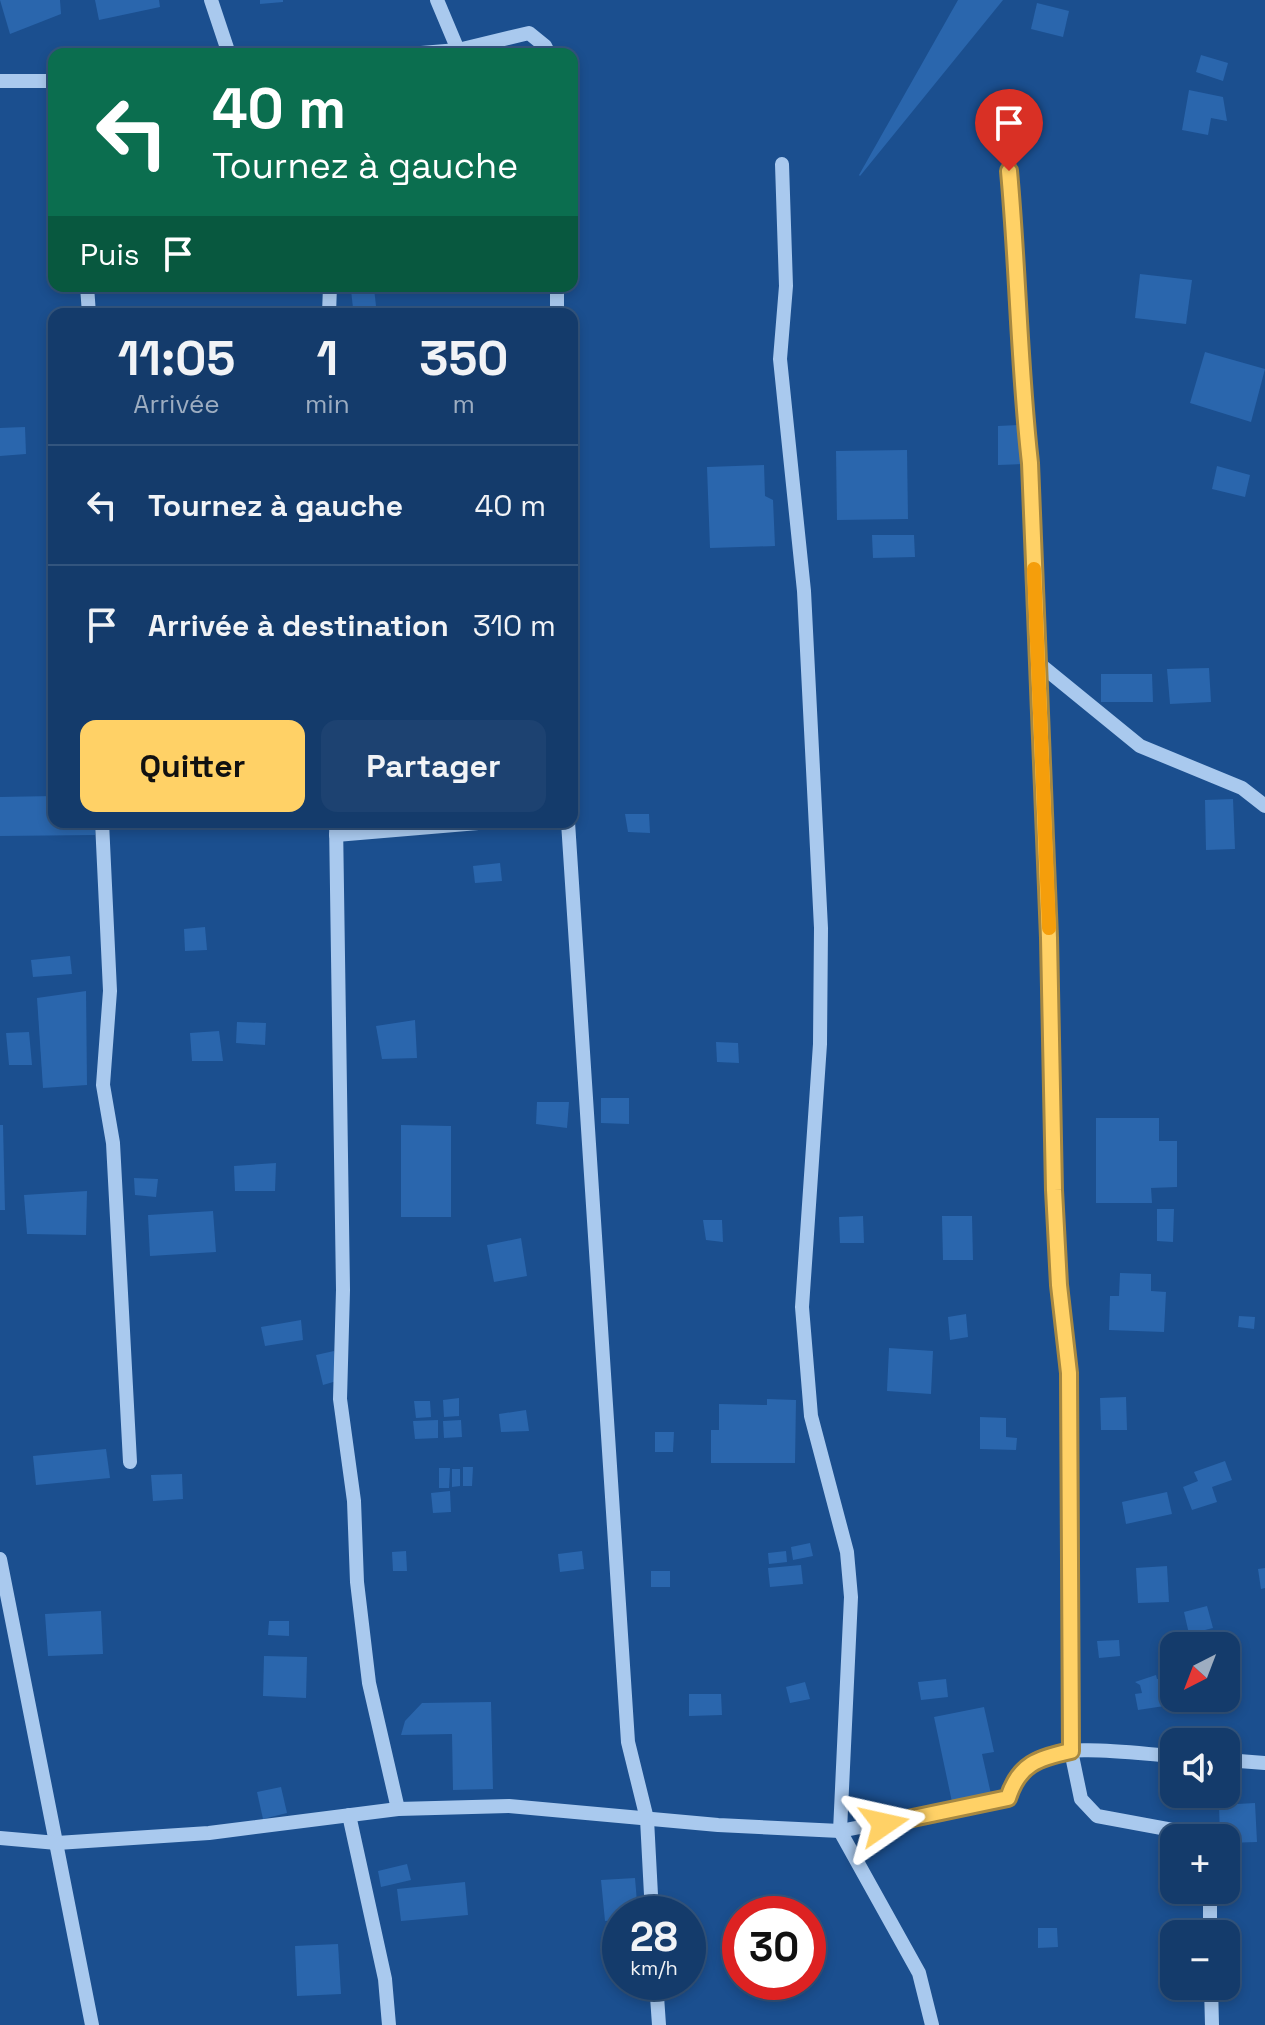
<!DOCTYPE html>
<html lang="fr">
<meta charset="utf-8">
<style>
body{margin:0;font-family:"Space Grotesk",sans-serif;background:#1d4271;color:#f1f3f6;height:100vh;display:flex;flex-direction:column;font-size:30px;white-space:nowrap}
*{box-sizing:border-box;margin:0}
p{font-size:26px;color:#9dadc1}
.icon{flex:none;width:44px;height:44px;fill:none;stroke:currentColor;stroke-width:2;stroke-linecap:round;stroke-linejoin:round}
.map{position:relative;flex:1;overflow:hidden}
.sheet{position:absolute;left:48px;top:308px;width:530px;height:520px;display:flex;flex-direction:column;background:#143b6b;border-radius:16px;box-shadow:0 4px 12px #0003,0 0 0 2px #33557e}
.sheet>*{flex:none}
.banner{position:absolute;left:48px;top:48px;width:530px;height:244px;border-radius:16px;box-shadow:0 4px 12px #0003,0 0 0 2px #33557e;background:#0b6e4f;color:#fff;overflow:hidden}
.needle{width:52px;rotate:222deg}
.controls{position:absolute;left:1160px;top:1632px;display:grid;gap:16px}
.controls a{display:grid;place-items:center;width:80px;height:80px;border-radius:16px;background:#143b6b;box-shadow:0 4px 12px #0003,0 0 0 2px #33557e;font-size:40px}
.speed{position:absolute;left:602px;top:1896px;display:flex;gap:16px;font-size:40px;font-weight:700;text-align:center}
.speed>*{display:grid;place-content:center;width:104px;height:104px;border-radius:50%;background:#143b6b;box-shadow:0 4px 12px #0003,0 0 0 2px #33557e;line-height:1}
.speed small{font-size:20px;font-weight:400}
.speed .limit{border:12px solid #d22;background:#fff;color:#111}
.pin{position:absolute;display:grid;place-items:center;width:68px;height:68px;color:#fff;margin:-82px -34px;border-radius:50% 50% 50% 0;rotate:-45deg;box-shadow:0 0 8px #0007}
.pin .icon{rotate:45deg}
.me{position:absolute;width:88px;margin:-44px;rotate:79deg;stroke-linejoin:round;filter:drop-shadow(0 0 6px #0008)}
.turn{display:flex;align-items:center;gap:28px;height:168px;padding:0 32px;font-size:36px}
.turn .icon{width:104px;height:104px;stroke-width:2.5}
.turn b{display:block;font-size:56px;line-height:68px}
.then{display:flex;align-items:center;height:76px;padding:0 32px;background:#0003;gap:16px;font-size:30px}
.eta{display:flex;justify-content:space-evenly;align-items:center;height:136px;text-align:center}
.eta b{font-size:48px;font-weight:700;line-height:56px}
.cta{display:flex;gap:16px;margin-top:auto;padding:16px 32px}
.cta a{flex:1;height:92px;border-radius:16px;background:#ffd166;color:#111;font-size:32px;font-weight:700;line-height:92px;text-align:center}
.cta a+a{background:#1d4271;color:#f1f3f6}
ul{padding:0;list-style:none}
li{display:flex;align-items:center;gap:24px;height:120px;padding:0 32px;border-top:2px solid #33557e}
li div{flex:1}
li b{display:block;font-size:30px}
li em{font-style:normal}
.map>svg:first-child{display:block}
.building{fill:#2a66ad}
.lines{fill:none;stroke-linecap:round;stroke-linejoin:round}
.minor{stroke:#a9c9ee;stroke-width:14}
.route-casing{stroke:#a68842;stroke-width:20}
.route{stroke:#ffd166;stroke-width:14}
.slow{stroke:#f59e0b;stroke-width:14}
</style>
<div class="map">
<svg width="1265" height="2025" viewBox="0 0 1265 2025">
<rect width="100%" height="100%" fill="#1b4f8f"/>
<!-- building -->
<g class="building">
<path d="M0 0H60L61 14 10 34Z"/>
<path d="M95 0H159L160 7 99 20Z"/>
<path d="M260 0H283V2L260 4Z"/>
<path d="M958 0H1003L860 176 859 175Z"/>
<path d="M1037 3 1069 11 1063 37 1031 29Z"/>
<path d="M1201 55 1228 63 1223 81 1196 72Z"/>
<path d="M1189 90 1223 97 1227 121 1211 118 1208 135 1182 130Z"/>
<path d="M1140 274 1192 280 1186 324 1135 318Z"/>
<path d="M374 288 376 306 353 308 351 290Z"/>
<path d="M1205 352 1265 369 1251 422 1190 403Z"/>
<path d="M1019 425 1023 464 998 465V426Z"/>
<path d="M25 427 26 454 0 456V428Z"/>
<path d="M907 450 908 519 837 520 836 451Z"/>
<path d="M764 465 765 496 773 500 775 546 710 548 707 467Z"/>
<path d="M1217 466 1250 475 1245 497 1212 489Z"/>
<path d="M872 535H914L915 557 873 558Z"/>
<path d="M1209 668 1211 702 1170 704 1167 669Z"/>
<path d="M1101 674H1152L1153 702H1101Z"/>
<path d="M54 796V822H95V835L0 836V797Z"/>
<path d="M1233 799 1235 849 1206 850 1205 800Z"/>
<path d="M625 814H649L650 833 628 832Z"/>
<path d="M500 863 502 881 475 883 473 866Z"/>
<path d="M205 927 207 950 185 951 184 929Z"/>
<path d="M70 956 72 974 33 977 31 960Z"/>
<path d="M86 991 87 1085 43 1088 37 998Z"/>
<path d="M415 1020 417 1058 382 1059 376 1026Z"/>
<path d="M237 1022 266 1023 265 1045 236 1043Z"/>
<path d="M219 1031 223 1061H192L190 1033Z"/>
<path d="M29 1032 32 1065H9L6 1033Z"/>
<path d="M716 1042 738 1043 739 1063 717 1062Z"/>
<path d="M601 1098H629V1124L601 1123Z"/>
<path d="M537 1102H569L567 1128 536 1124Z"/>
<path d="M1096 1118H1159V1141H1177V1187L1151 1188 1152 1203H1096Z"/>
<path d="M0 1125H3L5 1210H0Z"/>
<path d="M401 1125 451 1126V1217H401Z"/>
<path d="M276 1163 275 1191H235L234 1166Z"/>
<path d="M134 1178 158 1179 156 1197 135 1195Z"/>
<path d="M87 1191 86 1235 27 1234 24 1195Z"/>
<path d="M1157 1209H1174L1173 1242 1157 1241Z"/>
<path d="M213 1211 216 1252 150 1256 148 1215Z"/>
<path d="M863 1216 864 1243H840L839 1217Z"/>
<path d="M942 1216H972L973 1260H943Z"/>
<path d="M703 1220H722L723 1242 706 1240Z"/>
<path d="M521 1238 527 1276 494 1282 487 1245Z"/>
<path d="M1120 1273 1151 1274V1291L1166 1292 1164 1332 1109 1330 1110 1296H1119Z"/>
<path d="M966 1314 968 1337 950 1340 948 1317Z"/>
<path d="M1239 1316 1255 1317 1254 1329 1238 1327Z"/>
<path d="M301 1320 303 1340 265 1346 261 1327Z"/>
<path d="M889 1348 933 1351 931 1394 887 1391Z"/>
<path d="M334 1351 340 1380 323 1385 316 1355Z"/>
<path d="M1126 1397 1127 1430H1101L1100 1398Z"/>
<path d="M459 1398V1416L444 1417 443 1400Z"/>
<path d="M767 1399 796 1400 795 1463H711V1430H719V1404L767 1405Z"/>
<path d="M414 1401H430L431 1417 416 1418Z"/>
<path d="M526 1410 529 1431 501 1432 499 1414Z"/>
<path d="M980 1417 1006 1418V1437L1017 1438 1016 1450 980 1449Z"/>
<path d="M438 1420V1438L415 1439 413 1421Z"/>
<path d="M461 1420 462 1437 444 1438 443 1421Z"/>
<path d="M655 1432H674L673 1452H655Z"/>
<path d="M106 1449 110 1478 36 1485 33 1456Z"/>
<path d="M1225 1461 1232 1480 1212 1487 1217 1502 1192 1510 1183 1487 1198 1481 1194 1472Z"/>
<path d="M463 1467H473L472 1486H463Z"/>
<path d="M439 1468H450L449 1488H439Z"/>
<path d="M452 1469H460V1486L452 1487Z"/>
<path d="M182 1474 183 1499 153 1501 151 1475Z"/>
<path d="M450 1491 451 1512 433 1513 431 1493Z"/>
<path d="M1167 1492 1172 1514 1126 1524 1122 1502Z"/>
<path d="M810 1543 813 1556 793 1560 791 1547Z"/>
<path d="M406 1551 407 1571H393L392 1552Z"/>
<path d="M582 1551 584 1569 560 1572 558 1554Z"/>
<path d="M786 1551 787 1562 769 1564 768 1553Z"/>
<path d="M801 1565 803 1584 770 1587 768 1568Z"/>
<path d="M1167 1566 1169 1602 1138 1603 1136 1568Z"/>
<path d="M1265 1568V1588L1261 1589 1258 1569Z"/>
<rect x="651" y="1571" width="19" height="16"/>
<path d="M1207 1606 1213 1628 1189 1634 1184 1612Z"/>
<path d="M101 1611 103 1654 48 1656 45 1614Z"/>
<path d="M269 1621H289V1636L268 1635Z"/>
<path d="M1119 1640 1120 1656 1099 1658 1097 1641Z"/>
<path d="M264 1656 307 1657 306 1698 263 1696Z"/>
<path d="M1156 1675 1157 1679 1167 1678 1171 1705 1138 1710 1135 1694 1142 1693 1140 1685 1135 1682Z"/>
<path d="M946 1679 948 1697 921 1700 918 1682Z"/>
<path d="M805 1682 810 1699 790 1703 786 1687Z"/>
<path d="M689 1694H721L722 1715 689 1716Z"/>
<path d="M491 1702 493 1789 453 1790 452 1734 401 1735 405 1721 422 1703Z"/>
<path d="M984 1707 994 1752 982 1754 991 1794 952 1802 934 1717Z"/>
<path d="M281 1787 287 1813 263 1819 257 1792Z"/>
<path d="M1255 1803 1257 1842 1226 1843V1838H1220L1219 1805Z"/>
<path d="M407 1864 411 1880 381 1887 378 1871Z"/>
<path d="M635 1878 638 1914H620V1920L605 1921 601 1880Z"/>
<path d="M465 1882 468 1915 401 1921 397 1889Z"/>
<path d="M1038 1928H1057L1058 1947 1038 1948Z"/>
<path d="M338 1944 341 1994 297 1996 295 1946Z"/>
</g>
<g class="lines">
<!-- minor -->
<g class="minor">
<path d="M211 0 229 54"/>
<path d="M437 0 458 50"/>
<path d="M409 54 458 50 529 33 545 46 549 54"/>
<path d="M0 81H54"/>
<path d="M782 164 786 286 780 359 804 591 821 928 820 1044 802 1307 811 1416 847 1552 851 1597 840 1831 919 1973 932 2025"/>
<path d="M1009 171C1019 268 1019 366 1030 463L1049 938 1054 1190 1059 1285 1069 1373 1071 1751 1081 1799 1097 1816 1178 1831 1189 1838"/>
<path d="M87 286 89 314"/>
<path d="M557 286V314"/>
<path d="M329 314 330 286"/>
<path d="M1037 662 1140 746 1242 788 1265 806"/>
<path d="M102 822 110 991 103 1085 113 1143 130 1462"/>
<path d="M336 822 343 1290 340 1399 354 1501 357 1582 369 1683 398 1809"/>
<path d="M568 822 628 1742 647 1819 652 1914"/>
<path d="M336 835 490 822"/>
<path d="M0 1559 92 2025"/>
<path d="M1226 1760 1265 1763"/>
<path d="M349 1815 385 1979 389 2025"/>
<path d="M0 1838 57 1843 209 1833 398 1809 509 1806 718 1825 840 1831 1008 1798C1012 1785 1018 1770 1031 1762 1062 1741 1137 1754 1174 1756"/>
<path d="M1210 1890V1934"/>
<path d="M656 1982 659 2025"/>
<path d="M1211 1986 1212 2025"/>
</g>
</g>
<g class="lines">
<defs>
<path id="route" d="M884 1824 1008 1798C1019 1764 1038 1758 1071 1751L1069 1373 1059 1285 1054 1190 1049 938 1030 463C1019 366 1018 269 1009 171"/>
</defs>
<!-- route casing -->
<use href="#route" class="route-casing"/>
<!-- route -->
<use href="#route" class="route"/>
<!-- slow -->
<path class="slow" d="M1034 569 1049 928"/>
</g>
</svg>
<div class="controls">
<a><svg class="needle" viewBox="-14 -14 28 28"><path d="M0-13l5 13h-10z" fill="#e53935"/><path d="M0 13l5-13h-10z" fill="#9dadc1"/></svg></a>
<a><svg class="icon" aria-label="sound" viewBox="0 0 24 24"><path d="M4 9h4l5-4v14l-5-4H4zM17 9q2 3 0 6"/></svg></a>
<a>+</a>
<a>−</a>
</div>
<div class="speed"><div>28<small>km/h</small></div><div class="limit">30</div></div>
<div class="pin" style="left:1009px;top:171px;background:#d93025"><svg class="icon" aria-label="arrive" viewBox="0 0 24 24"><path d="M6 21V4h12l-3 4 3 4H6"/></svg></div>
<svg class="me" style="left:884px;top:1824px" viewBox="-20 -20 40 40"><path d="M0-17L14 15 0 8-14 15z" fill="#ffd166" stroke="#fff" stroke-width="4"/></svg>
<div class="banner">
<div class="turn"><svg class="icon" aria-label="left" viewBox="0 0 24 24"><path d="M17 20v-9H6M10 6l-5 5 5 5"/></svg><div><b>40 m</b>Tournez à gauche</div></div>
<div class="then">Puis<svg class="icon" aria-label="arrive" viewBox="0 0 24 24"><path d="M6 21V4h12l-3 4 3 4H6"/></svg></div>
</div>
<section class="sheet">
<div class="eta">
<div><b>11:05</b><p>Arrivée</p></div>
<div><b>1</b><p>min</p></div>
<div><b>350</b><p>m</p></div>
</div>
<ul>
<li><svg class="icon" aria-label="left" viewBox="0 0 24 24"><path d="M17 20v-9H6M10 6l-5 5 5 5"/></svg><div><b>Tournez à gauche</b></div><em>40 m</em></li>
<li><svg class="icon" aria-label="arrive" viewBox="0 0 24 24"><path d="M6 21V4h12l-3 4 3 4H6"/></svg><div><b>Arrivée à destination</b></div><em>310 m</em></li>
</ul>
<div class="cta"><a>Quitter</a><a>Partager</a></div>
</section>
</div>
